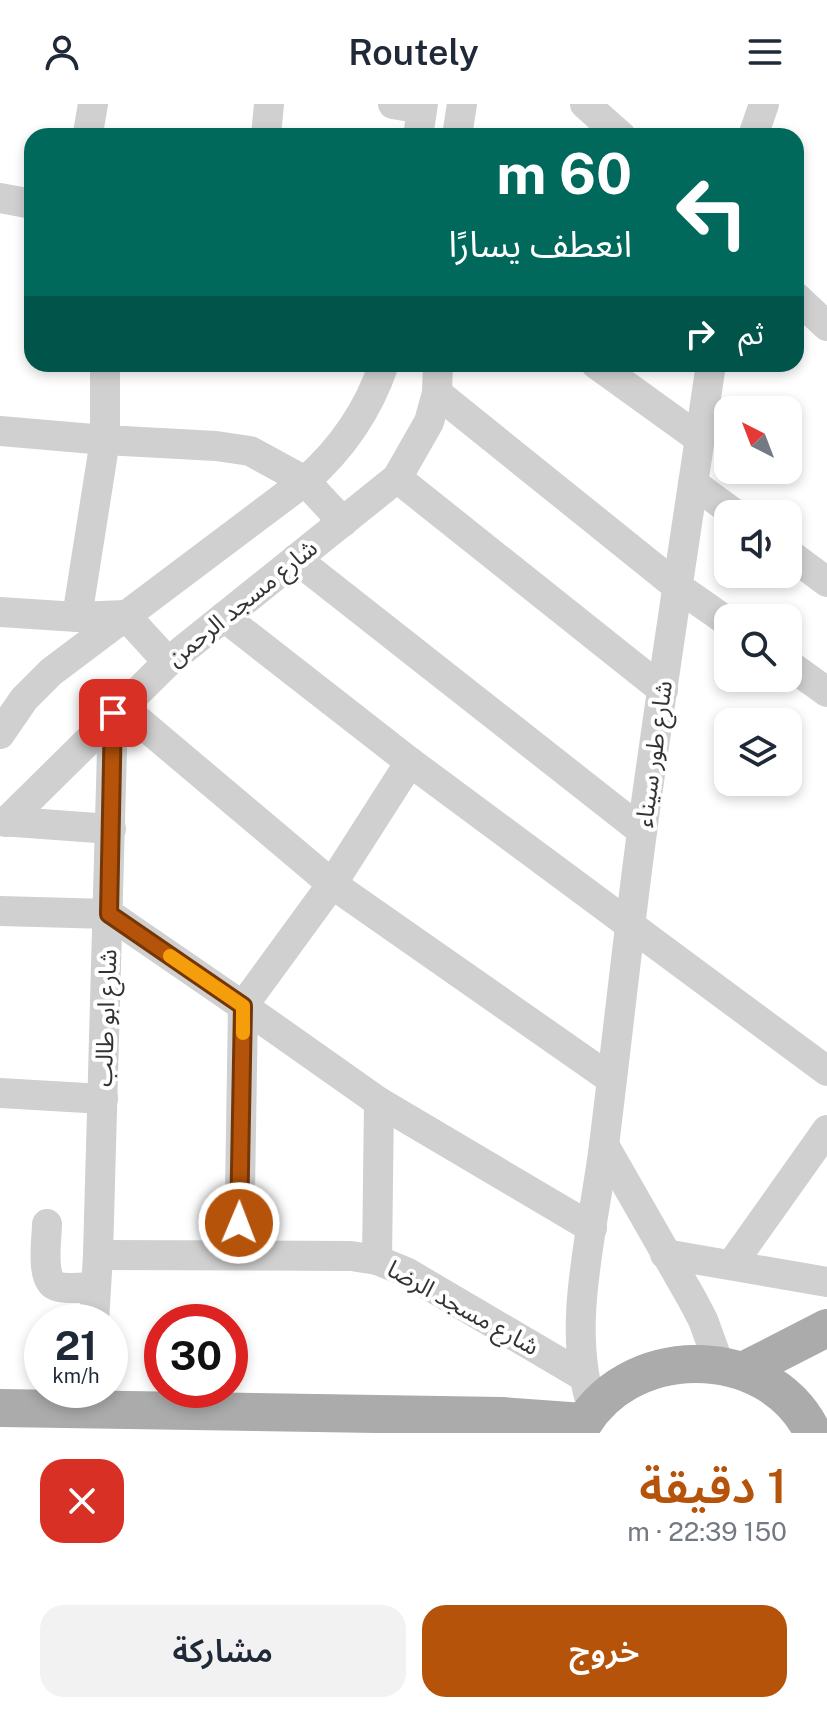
<!DOCTYPE html>
<html lang="ar">
<meta charset="utf-8">
<style>
body{margin:0;font-family:"Public Sans","Noto Sans Arabic",sans-serif;background:#f2f2f3;color:#1f2937;direction:rtl;height:100vh;display:flex;flex-direction:column;font-size:30px;white-space:nowrap}
*{box-sizing:border-box;margin:0}
p{font-size:26px;color:#747a83}
.icon{flex:none;width:44px;height:44px;fill:none;stroke:currentColor;stroke-width:2;stroke-linecap:round;stroke-linejoin:round}
.map{position:relative;height:1329px;overflow:hidden;direction:ltr}
.details{display:flex;flex-direction:column;background:#fff;flex:1}
.details>*{flex:none}
.banner{position:absolute;left:24px;top:24px;width:780px;height:244px;border-radius:24px;box-shadow:0 4px 12px #0003;direction:rtl;background:#00695c;color:#fff;overflow:hidden}
.needle{width:52px;rotate:318deg}
.controls{position:absolute;left:714px;top:292px;display:grid;gap:16px}
.controls a{display:grid;place-items:center;width:88px;height:88px;border-radius:16px;background:#fff;box-shadow:0 4px 12px #0003;font-size:40px}
.speed{position:absolute;left:24px;top:1200px;display:flex;gap:16px;font-size:40px;font-weight:700;text-align:center}
.speed>*{display:grid;place-content:center;width:104px;height:104px;border-radius:50%;background:#fff;box-shadow:0 4px 12px #0003;line-height:1}
.speed small{font-size:20px;font-weight:400}
.speed .limit{border:12px solid #d22;background:#fff;color:#111}
.pin{position:absolute;display:grid;place-items:center;width:68px;height:68px;color:#fff;margin:-34px;border-radius:16px;box-shadow:0 4px 12px #0006}
.me{position:absolute;width:88px;margin:-44px;rotate:1deg;stroke-linejoin:round;filter:drop-shadow(0 0 6px #0008)}
.turn{display:flex;align-items:center;gap:28px;height:168px;padding:0 40px;font-size:36px}
.turn .icon{width:104px;height:104px;stroke-width:2.5}
.turn b{display:block;font-size:56px;line-height:68px}
.then{display:flex;align-items:center;height:76px;padding:0 40px;background:#0003;gap:16px;font-size:30px}
.round{display:grid;place-items:center;flex:none;width:84px;height:84px;border-radius:24px;background:#f2f2f3}
.summary{display:flex;align-items:center;justify-content:space-between;height:136px;padding:0 40px}
h1{font-size:48px;font-weight:600;line-height:60px;color:#b45309}
.primary-button{display:flex;gap:16px;margin-top:auto;padding:16px 40px}
.primary-button a{flex:1;height:92px;border-radius:24px;background:#b45309;color:#fff;font-size:32px;font-weight:600;line-height:92px;text-align:center}
.primary-button a+a{background:#f2f2f3;color:#1f2937}
header{display:flex;justify-content:space-between;align-items:center;height:104px;padding:0 40px;background:#fff;font-size:36px;font-weight:600}
.map>svg:first-child{display:block}
.lines{fill:none;stroke-linecap:round;stroke-linejoin:round}
.minor{stroke:#d0d0d0;stroke-width:30}
.major{stroke:#ababab;stroke-width:38}
.route-casing{stroke:#753606;stroke-width:20}
.route{stroke:#b45309;stroke-width:14}
.slow{stroke:#f59e0b;stroke-width:14}
.labels{text-anchor:middle;stroke-width:8;stroke-linejoin:round;paint-order:stroke}
.street-label{font-size:24px;fill:#333;stroke:#fff}
</style>
<header><svg class="icon" aria-label="menu" viewBox="0 0 24 24"><path d="M4 6h16M4 12h16M4 18h16"/></svg>Routely<svg class="icon" aria-label="person" viewBox="0 0 24 24"><circle cx="12" cy="8" r="4"/><path d="M4 21q1-7 8-7t8 7"/></svg></header>
<div class="map">
<svg width="827" height="1329" viewBox="0 0 827 1329">
<rect width="100%" height="100%" fill="#fff"/>
<g class="lines">
<!-- minor -->
<g class="minor">
<path d="M393 0 422 5"/>
<path d="M585 0 621 32"/>
<path d="M88 29 93 0"/>
<path d="M266 32 269 0"/>
<path d="M418 32 423 0"/>
<path d="M457 32 462 0"/>
<path d="M753 32 764 0"/>
<path d="M0 94 32 100"/>
<path d="M796 193 827 222"/>
<path d="M105 260V336L216 342 250 347 305 377 343 418"/>
<path d="M596 260 700 335"/>
<path d="M437 289 678 483 728 518"/>
<path d="M0 327 105 336 77 513"/>
<path d="M397 374 663 586"/>
<path d="M693 379 735 410"/>
<path d="M788 449 827 478"/>
<path d="M296 455 642 727"/>
<path d="M0 508 77 513 125 511 168 558"/>
<path d="M224 513 410 658 827 967"/>
<path d="M788 560 827 588"/>
<path d="M121 602 332 780 611 975"/>
<path d="M0 630 24 595 51 568 305 377C342 345 368 307 384 260"/>
<path d="M0 717 111 725"/>
<path d="M6 718 168 558 397 374 429 318 437 289 438 260"/>
<path d="M0 807 109 810 243 902 332 780 410 658"/>
<path d="M0 989 103 995"/>
<path d="M604 1041 692 1195 703 1216 719 1260"/>
<path d="M47 1120C47 1134 40 1176 56 1182 67 1186 85 1183 96 1183"/>
<path d="M239 1150 243 902 379 998"/>
<path d="M665 1150 827 1178"/>
<path d="M98 1151 351 1152 377 1156 406 1168 583 1272"/>
<path d="M377 1156 379 998 592 1124"/>
<path d="M732 1160 827 1026"/>
<path d="M94 1218 98 1151 113 609"/>
<path d="M593 1305C564 1224 594 1125 604 1041 617 937 628 832 642 728 663 572 688 416 711 260"/>
</g>
<!-- major -->
<g class="major">
<path d="M743 1267 827 1224"/>
<path d="M0 1304 502 1312 583 1318"/>
<path d="M578 1329C623 1238 768 1236 813 1329"/>
</g>
</g>
<g class="lines">
<defs>
<path id="route" d="M113 609 109 810 243 902 239 1119"/>
</defs>
<!-- route casing -->
<use href="#route" class="route-casing"/>
<!-- route -->
<use href="#route" class="route"/>
<!-- slow -->
<path class="slow" d="M170 852 243 902V929"/>
</g>
<g class="labels">
<!-- street labels -->
<g class="street-label">
<text transform="translate(242 499) rotate(-39)" y="8">شارع مسجد الرحمن</text>
<text transform="translate(654 650) rotate(-82)" y="8">شارع طور سيناء</text>
<text transform="translate(106 914) rotate(-88)" y="8">شارع ابو طالب</text>
<text transform="translate(463 1204) rotate(29)" y="8">شارع مسجد الرضا</text>
</g>
</g>
</svg>
<div class="controls">
<a><svg class="needle" viewBox="-14 -14 28 28"><path d="M0-13l5 13h-10z" fill="#e53935"/><path d="M0 13l5-13h-10z" fill="#747a83"/></svg></a>
<a><svg class="icon" aria-label="sound" viewBox="0 0 24 24"><path d="M4 9h4l5-4v14l-5-4H4zM17 9q2 3 0 6"/></svg></a>
<a><svg class="icon" aria-label="search" viewBox="0 0 24 24"><circle cx="10" cy="10" r="6"/><path d="M15 15l6 6"/></svg></a>
<a><svg class="icon" aria-label="layers" viewBox="0 0 24 24"><path d="M12 4l9 5-9 5-9-5zM3 14l9 5 9-5"/></svg></a>
</div>
<div class="speed"><div>21<small>km/h</small></div><div class="limit">30</div></div>
<div class="pin" style="left:113px;top:609px;background:#d93025"><svg class="icon" aria-label="arrive" viewBox="0 0 24 24"><path d="M6 21V4h12l-3 4 3 4H6"/></svg></div>
<svg class="me" style="left:239px;top:1119px" viewBox="-20 -20 40 40"><circle r="17" fill="#b45309" stroke="#fff" stroke-width="3"/><path d="M0-11L8 9 0 5-8 9z" fill="#fff"/></svg>
<div class="banner">
<div class="turn"><svg class="icon" aria-label="left" viewBox="0 0 24 24"><path d="M17 20v-9H6M10 6l-5 5 5 5"/></svg><div><b>60 m</b>انعطف يسارًا</div></div>
<div class="then">ثم<svg class="icon" aria-label="right" viewBox="0 0 24 24"><path d="M7 20v-9h11M14 6l5 5-5 5"/></svg></div>
</div>
</div>
<section class="details">
<div class="summary"><div><h1>1 دقيقة</h1><p>150 m · 22:39</p></div><a class="round" style="background:#d93025;color:#fff"><svg class="icon" aria-label="close" viewBox="0 0 24 24"><path d="M6 6l12 12M18 6L6 18"/></svg></a></div>
<div class="primary-button"><a>خروج</a><a>مشاركة</a></div>
</section>
